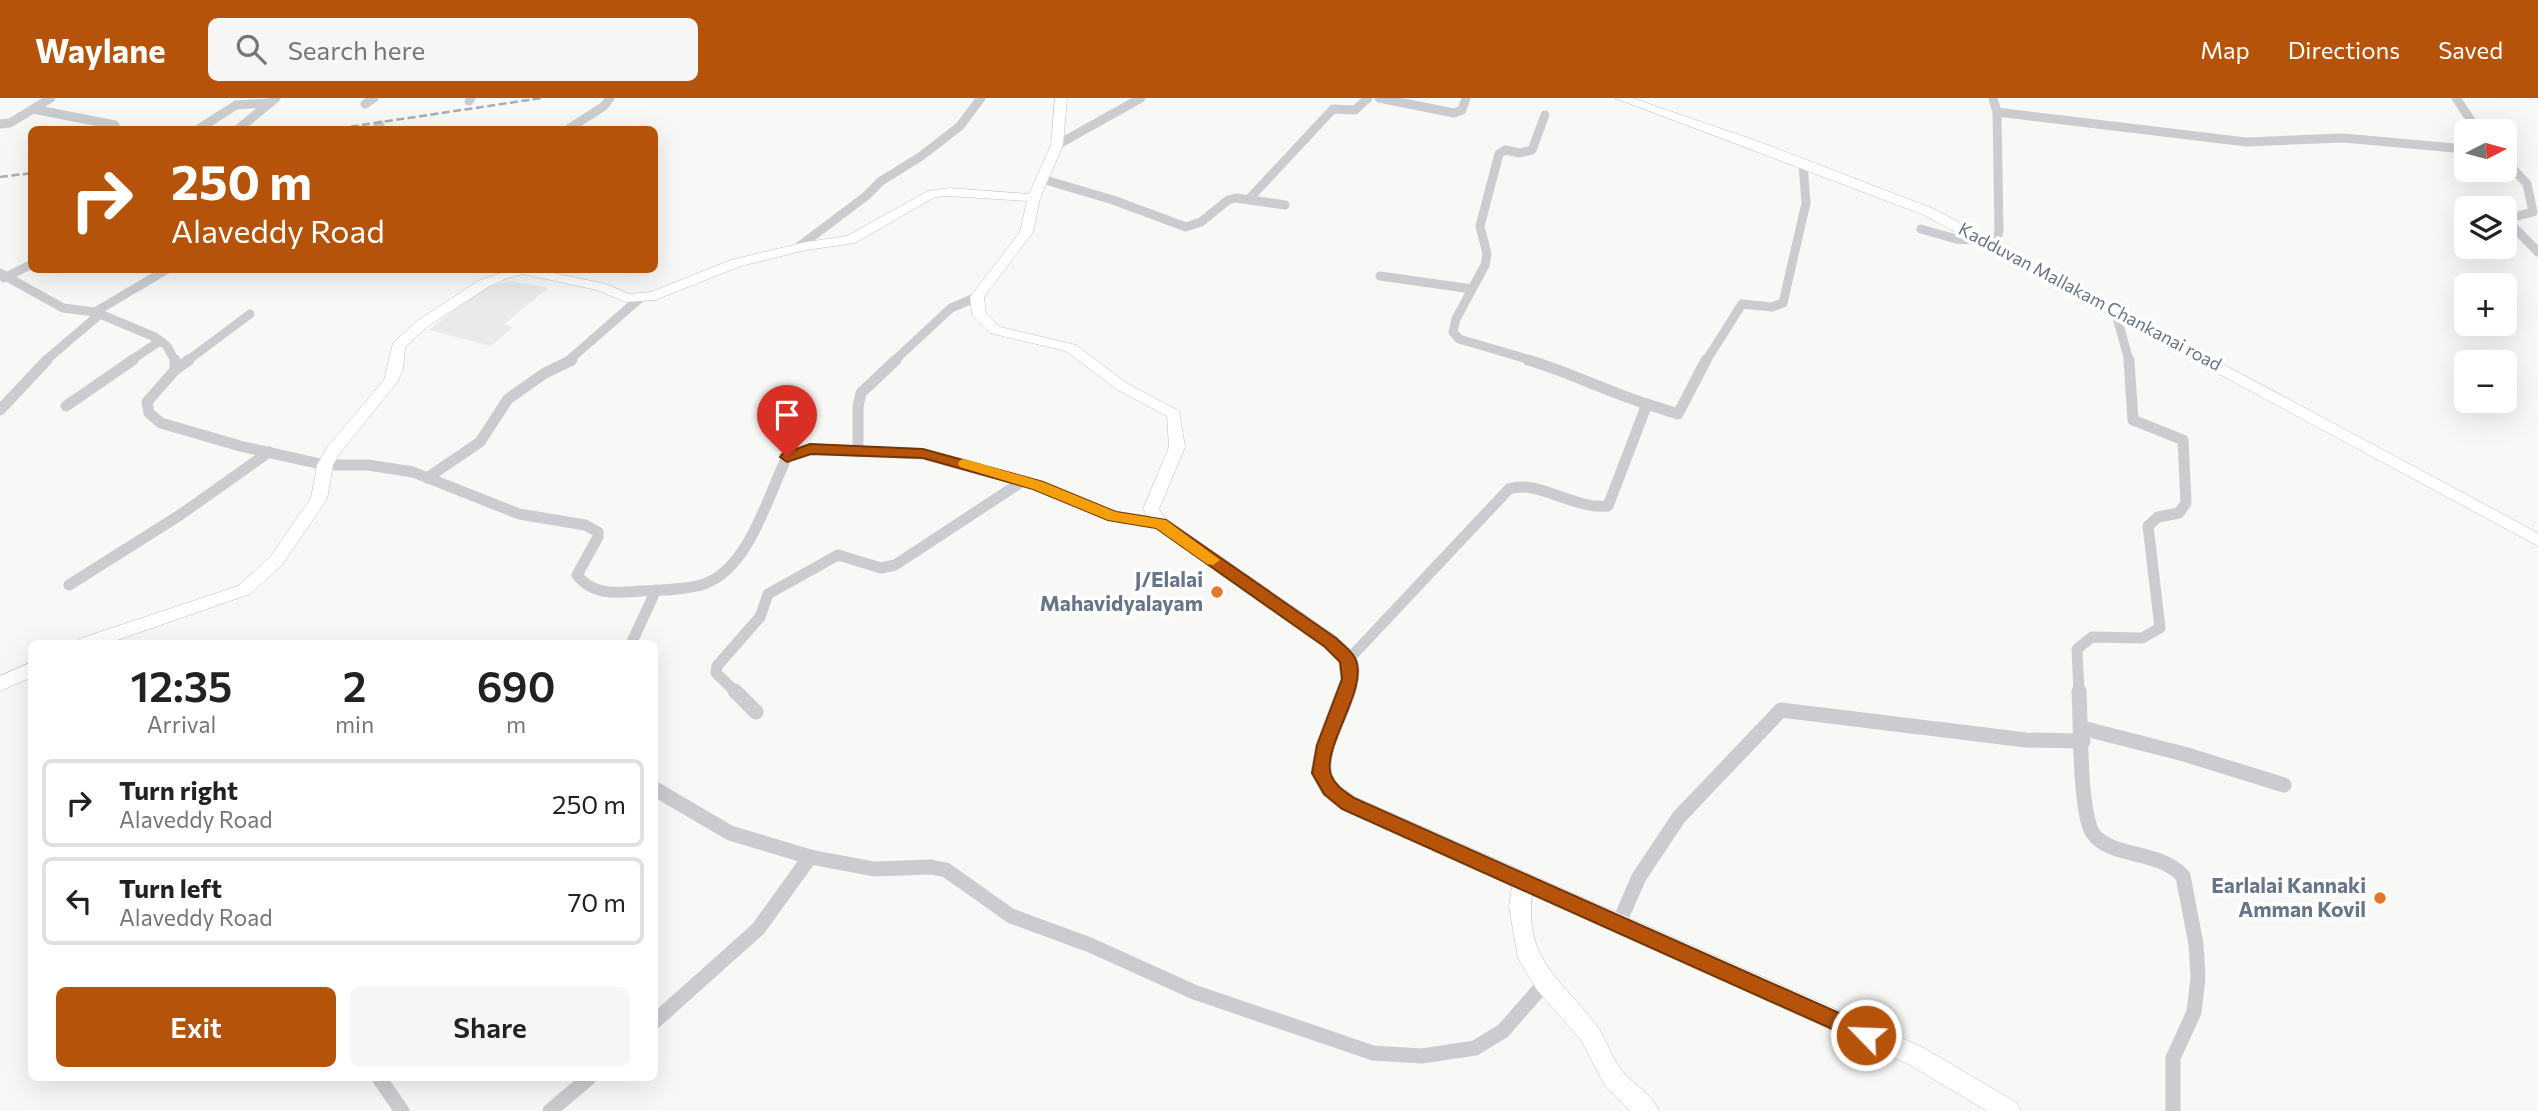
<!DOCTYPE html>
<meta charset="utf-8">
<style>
body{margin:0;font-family:Commissioner,sans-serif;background:#f6f6f6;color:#222;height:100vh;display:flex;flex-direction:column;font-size:26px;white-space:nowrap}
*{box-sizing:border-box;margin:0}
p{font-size:23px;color:#767676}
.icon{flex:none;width:38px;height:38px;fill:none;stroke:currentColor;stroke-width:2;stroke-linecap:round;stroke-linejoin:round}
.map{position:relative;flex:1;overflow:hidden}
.drawer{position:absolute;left:28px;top:542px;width:630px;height:441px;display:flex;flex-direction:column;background:#fff;border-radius:10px;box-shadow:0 7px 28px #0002}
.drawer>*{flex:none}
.banner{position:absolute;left:28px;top:28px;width:630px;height:147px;border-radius:10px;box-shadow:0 7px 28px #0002;background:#b45309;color:#fff;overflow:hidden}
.needle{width:46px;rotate:84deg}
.controls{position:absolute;left:2454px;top:21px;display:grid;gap:14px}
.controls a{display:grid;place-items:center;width:63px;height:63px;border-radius:10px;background:#fff;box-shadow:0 7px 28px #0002;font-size:35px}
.pin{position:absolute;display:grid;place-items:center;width:60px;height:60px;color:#fff;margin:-72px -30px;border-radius:50% 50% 50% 0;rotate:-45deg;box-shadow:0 0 7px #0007}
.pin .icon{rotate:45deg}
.me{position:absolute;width:77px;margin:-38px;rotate:294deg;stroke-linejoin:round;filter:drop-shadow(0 0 5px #0008)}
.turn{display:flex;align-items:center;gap:24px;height:147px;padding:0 28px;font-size:32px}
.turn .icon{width:91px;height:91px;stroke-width:2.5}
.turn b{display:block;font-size:49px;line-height:60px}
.eta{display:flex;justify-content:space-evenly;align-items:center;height:119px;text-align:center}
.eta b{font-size:42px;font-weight:600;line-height:49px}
.cta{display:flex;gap:14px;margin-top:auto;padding:14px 28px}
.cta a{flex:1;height:80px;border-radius:10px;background:#b45309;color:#fff;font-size:28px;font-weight:600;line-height:80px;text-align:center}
.cta a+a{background:#f6f6f6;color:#222}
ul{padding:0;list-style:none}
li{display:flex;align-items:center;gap:21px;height:88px;margin:0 14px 10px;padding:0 14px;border:4px solid #e0e0e0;border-radius:10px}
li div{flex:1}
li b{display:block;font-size:26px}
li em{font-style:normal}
header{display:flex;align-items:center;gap:42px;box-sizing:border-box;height:98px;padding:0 35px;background:#b45309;color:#fff}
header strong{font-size:33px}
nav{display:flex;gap:38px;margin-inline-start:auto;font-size:24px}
.search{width:490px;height:63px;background:#f6f6f6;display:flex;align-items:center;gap:18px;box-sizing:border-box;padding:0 24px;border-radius:10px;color:#767676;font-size:26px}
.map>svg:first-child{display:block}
.built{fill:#e9eaea}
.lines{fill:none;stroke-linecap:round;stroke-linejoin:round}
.secondary-casing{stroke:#bcbfc4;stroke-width:1}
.street-far2{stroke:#caccd0;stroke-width:9}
.street-far1{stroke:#caccd0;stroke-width:11}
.street{stroke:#caccd0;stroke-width:15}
.secondary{fill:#fff;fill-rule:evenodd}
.rail{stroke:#a9adb4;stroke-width:2.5;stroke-dasharray:8 3.5;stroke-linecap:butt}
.route{fill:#b45309;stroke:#753606;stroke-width:2}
.slow{fill:#f59e0b}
.poi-dot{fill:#e5762a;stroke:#fff;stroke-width:2.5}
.labels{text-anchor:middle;stroke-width:7;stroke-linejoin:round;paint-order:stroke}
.far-street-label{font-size:18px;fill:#687488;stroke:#fff}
.poi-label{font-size:21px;font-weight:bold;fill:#687488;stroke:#fff;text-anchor:end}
</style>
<header>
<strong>Waylane</strong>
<div class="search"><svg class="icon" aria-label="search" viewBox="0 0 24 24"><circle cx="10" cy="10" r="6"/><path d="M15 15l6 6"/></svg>Search here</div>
<nav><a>Map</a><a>Directions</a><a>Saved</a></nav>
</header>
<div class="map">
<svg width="2538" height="1013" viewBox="0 0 2538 1013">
<rect width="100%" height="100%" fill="#f8f9f6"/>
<!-- built -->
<path class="built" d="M512 183 548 190 504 226 513 229 491 248 429 232 473 197 493 187Z"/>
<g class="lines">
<defs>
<g id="secondary">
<path d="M1055 0H1067L1063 47 1040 100 1033 134 984 199 986 216 1000 229 1076 247 1128 286 1179 313 1185 349 1159 411 1166 421 1337 539C1343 545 1352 552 1356 560 1371 590 1323 647 1332 676 1335 687 1347 693 1355 699L1924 950 2017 1005 2021 1013H1987L1908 966 1532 797C1524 863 1562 881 1596 927 1607 941 1611 960 1623 974 1634 987 1652 996 1659 1013H1630L1605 988 1581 942 1537 892 1518 860 1509 809 1512 788 1341 711 1323 697 1311 675 1316 647 1341 581 1339 564 1325 549 1154 429 1143 411 1169 349 1167 318 1118 292 1066 253 990 235 972 217 970 199 1020 134 1027 103 949 98 935 99 855 145 806 152 741 168 655 202 626 204 597 192 523 176 508 180 488 189 427 229 405 249 403 271 398 283 340 355 333 367 327 401 282 467 250 496 106 546H76L79 541 238 488 270 459 311 400 317 367 328 348 384 282 393 245 417 223 478 183 509 172H539L606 186 629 196 651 194 731 162 806 144 847 138 928 93 949 90 1029 96 1051 47Z"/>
<path d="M1615 0H1632L1757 43 1934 111 2538 435V448L1924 117Z"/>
<path d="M32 564V579L0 593V578Z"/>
</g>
</defs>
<!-- secondary casing -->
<use href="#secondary" class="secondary-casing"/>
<!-- street-far2 -->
<g class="street-far2">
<path d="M1379 0 1454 15 1462 12 1466 0"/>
<path d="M2456 0 2478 33"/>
<path d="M469 3 471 0"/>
<path d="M365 6 374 0"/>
<path d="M33 11 115 27"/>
<path d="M1997 14 2246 44 2343 40 2466 51"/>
<path d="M0 26 10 25 51 0"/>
<path d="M197 32 236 7 269 5"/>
<path d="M237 32 276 0"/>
<path d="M374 32 380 27"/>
<path d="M567 32 604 8 610 0"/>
<path d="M1057 47 1141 0"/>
<path d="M2504 61 2527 86 2533 114 2506 121 2538 154"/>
<path d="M1042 81 1113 102 1186 129 1201 124 1228 102 1236 100 1285 107"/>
<path d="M1249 101 1333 11 1355 12 1368 0"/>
<path d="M1921 131 1956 141 1975 142 1976 137"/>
<path d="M1985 141 1997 140 1999 133 1997 14 1993 0"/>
<path d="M797 150 866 98 881 83 920 59 960 28 981 0"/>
<path d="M0 175 63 210 95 214 155 239 167 248 175 263"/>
<path d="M1380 178 1472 191"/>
<path d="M4 180 32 166"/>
<path d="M2115 212 2129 263"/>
<path d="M95 214 166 172"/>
<path d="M45 263 100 216"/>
<path d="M130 263 160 243"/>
<path d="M187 263 250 216"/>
<path d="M568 263 639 201"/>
<path d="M894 263 951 210 977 199"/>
<path d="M1534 263 1459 241 1453 234 1456 221 1485 167 1487 156 1480 128 1499 56 1505 52 1520 55 1532 52 1545 17"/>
<path d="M1706 263 1742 206 1772 209 1783 205 1806 105 1803 65"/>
</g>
<!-- street-far1 -->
<g class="street-far1">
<path d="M175 262V272L147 304 149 315 161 325 240 348 325 367H368L413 374 519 416 585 427 598 434V439L577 477C593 498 617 495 641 493 661 492 685 492 704 486 749 471 768 397 787 359L810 351 923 356 1038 387 1113 418 1160 425"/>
<path d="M1528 262C1569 274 1606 293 1647 306"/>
<path d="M175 272 189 262"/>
<path d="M66 308 133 262"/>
<path d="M0 312 47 262"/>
<path d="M858 354V309L861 295 896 262"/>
<path d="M427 380 480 344 508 301 545 275 572 262"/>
<path d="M69 487 180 417 269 354"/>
<path d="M631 546 656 492"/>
<path d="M1348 562 1509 391C1538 381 1574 412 1608 408L1647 306 1678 316 1706 262"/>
<path d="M737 595 716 575 717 568 760 519 768 496 838 457 881 470 895 467 1023 383"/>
<path d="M2079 595 2077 551 2092 539 2142 540 2160 530 2148 428 2158 419 2179 415 2186 405 2183 342 2133 322 2129 262"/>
</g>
<!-- street -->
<g class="street">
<path d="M735 593 756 614"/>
<path d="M2079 593C2081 626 2079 708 2092 734 2097 742 2106 747 2114 750 2139 759 2163 758 2183 778L2196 846 2198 880 2194 914 2173 960V1013"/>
<path d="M2082 630 2184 656 2284 687"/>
<path d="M655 691 730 735 810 759 874 771 931 769 946 772 1011 818 1090 847 1194 894 1373 955 1422 958 1475 950 1503 933 1545 885"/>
<path d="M1618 827 1639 779 1679 719 1781 612 2026 642 2083 643"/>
<path d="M654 924 758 831 810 759"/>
<path d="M379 980 402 1013"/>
<path d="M550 1013 589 980"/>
</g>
<!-- secondary -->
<use href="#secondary" class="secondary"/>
<!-- rail -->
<g class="rail">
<path d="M328 32 542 0"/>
<path d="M0 79 32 75"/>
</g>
</g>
<!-- route -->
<path class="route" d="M810 346 923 351 1043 384 1116 414 1166 422 1336 540C1342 546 1352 553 1355 560 1370 590 1321 649 1331 677 1335 688 1346 694 1354 700L1873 930 1876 937 1873 943 1866 946 1859 943 1342 711 1324 696 1312 675 1317 647 1342 581 1340 564 1325 549 1156 430 1108 422 1033 391 923 360 811 356 787 364 780 359 782 356Z"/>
<!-- slow -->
<path class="slow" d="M965 361 1043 384 1116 414 1166 422 1220 462 1213 467 1207 466 1156 430 1108 422 1033 391 960 369 958 366 960 362Z"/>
<!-- markers -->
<g class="poi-dot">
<circle cx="1217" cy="494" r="7"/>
<circle cx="2380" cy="800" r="7"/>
</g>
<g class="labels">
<!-- far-street labels -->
<g class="far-street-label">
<text transform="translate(2090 199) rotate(28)" y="6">Kadduvan Mallakam Chankanai road</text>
</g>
<!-- poi labels -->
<g class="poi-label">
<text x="1203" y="489">J/Elalai<tspan x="1203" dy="24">Mahavidyalayam</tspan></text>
<text x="2366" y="795">Earlalai Kannaki<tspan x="2366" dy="24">Amman Kovil</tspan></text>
</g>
</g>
</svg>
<div class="controls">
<a><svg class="needle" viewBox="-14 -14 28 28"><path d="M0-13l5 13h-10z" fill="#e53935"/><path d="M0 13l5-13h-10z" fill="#767676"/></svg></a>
<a><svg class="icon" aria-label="layers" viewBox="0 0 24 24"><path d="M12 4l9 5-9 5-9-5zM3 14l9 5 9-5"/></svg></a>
<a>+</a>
<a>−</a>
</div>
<div class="pin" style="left:787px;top:359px;background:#d93025"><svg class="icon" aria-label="arrive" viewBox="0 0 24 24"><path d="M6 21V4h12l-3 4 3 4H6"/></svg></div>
<svg class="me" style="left:1866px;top:937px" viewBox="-20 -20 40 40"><circle r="17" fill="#b45309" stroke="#fff" stroke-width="3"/><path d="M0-11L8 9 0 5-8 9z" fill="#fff"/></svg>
<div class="banner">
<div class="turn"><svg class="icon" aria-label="right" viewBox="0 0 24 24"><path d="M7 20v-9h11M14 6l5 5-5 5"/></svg><div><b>250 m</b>Alaveddy Road</div></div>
</div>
<section class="drawer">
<div class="eta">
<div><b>12:35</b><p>Arrival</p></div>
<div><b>2</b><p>min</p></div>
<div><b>690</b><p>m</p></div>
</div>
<ul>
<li><svg class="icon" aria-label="right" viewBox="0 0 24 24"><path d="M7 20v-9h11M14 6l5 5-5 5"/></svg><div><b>Turn right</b><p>Alaveddy Road</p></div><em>250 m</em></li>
<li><svg class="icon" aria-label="left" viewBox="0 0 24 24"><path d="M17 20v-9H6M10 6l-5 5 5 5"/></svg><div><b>Turn left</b><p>Alaveddy Road</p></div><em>70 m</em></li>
</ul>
<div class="cta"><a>Exit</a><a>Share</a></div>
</section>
</div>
